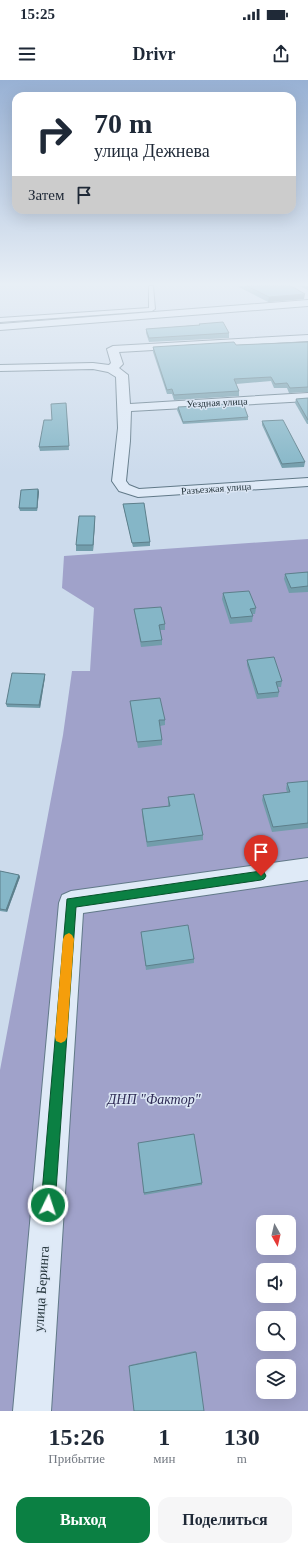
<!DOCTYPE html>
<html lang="ru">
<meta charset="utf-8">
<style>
body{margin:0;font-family:Georgia,serif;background:#f6f6f7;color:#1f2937;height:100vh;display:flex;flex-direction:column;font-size:15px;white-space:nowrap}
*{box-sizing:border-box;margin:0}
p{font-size:13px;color:#747a83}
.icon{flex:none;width:22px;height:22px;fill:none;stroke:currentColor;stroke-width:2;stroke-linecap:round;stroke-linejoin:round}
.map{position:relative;height:1331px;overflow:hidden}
.sheet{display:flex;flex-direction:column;background:#fff;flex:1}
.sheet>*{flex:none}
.banner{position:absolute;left:12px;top:12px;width:284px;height:122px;border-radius:12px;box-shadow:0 4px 16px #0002;background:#fff;color:#1f2937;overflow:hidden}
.needle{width:26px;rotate:172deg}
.buttons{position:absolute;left:256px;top:1135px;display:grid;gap:8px}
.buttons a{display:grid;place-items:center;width:40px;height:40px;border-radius:8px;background:#fff;box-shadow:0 4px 16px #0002;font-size:20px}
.pin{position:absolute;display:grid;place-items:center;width:34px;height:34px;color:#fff;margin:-41px -17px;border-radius:50% 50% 50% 0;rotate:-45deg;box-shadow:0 0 4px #0007}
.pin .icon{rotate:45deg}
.me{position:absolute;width:44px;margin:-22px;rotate:4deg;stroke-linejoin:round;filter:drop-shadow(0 0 3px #0008)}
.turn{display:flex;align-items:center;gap:14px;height:84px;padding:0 16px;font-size:18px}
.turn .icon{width:52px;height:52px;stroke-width:2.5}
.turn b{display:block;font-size:28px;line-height:34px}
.then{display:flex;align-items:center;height:38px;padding:0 16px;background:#0003;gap:8px;font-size:15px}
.eta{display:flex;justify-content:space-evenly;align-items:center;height:68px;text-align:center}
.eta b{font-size:24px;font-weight:700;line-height:28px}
.action{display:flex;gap:8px;margin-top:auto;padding:8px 16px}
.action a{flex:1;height:46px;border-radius:12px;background:#0b8043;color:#fff;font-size:16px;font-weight:700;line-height:46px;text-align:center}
.action a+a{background:#f6f6f7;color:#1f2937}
.status{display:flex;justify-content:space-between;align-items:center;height:28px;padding:0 20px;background:#fff;direction:ltr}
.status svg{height:11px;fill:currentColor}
header{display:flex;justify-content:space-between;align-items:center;height:52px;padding:0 16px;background:#fff;font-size:18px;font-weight:700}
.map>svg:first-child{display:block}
.green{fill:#a0a2ca;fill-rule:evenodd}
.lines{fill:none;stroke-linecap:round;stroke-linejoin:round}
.service-casing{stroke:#617988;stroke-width:2}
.minor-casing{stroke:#617988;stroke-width:2}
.service{fill:#dfeaf7;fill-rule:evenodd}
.minor{fill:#dfeaf7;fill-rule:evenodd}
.wall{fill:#729dab}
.shaded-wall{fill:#5d7f8b}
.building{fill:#85b6c7;stroke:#5d7f8b}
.route{fill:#0b8043;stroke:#07532c}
.slow{fill:#f59e0b}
.labels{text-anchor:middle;stroke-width:3;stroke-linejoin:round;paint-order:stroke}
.far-street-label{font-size:10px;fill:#23333a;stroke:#dbe6f4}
.near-park-label{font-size:14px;font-style:italic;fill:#2f2b55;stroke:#dbe6f4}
.near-street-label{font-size:14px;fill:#23333a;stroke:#dbe6f4}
</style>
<div class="status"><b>15:25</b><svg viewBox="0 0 49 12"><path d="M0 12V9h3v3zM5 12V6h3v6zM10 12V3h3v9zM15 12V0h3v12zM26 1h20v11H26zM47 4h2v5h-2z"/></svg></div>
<header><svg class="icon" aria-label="menu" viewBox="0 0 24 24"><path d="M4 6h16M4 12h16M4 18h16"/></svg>Drivr<svg class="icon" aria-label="share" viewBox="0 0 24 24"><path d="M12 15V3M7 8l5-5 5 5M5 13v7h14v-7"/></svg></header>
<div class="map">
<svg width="308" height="1331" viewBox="0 0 308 1331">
<rect width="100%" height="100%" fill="#ccdbec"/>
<!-- green -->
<path class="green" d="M308 459V1331H0V990L63 655 72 591H90L94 528 62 508 64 476ZM263 1142H289V1168H263ZM263 1190H289V1216H263ZM263 1238H289V1264H263ZM263 1286H289V1312H263Z"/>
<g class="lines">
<defs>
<path id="service" d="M149 206H153L155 229 152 231 0 242V238L149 228Z"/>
<g id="minor">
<path d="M308 220V226L0 250V244Z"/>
<path d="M308 255V261L119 272 123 284 119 288 128 295 130 324 308 313V321L131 331 130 361 126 401 129 405 139 409 308 398V406L138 417 119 411 112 401 118 348 116 297 108 292 93 289 0 291V285L93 283 109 285 111 283 107 269 113 266Z"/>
<path d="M308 778V800L83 833 51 1331H13L59 823 62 815 71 811Z"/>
</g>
</defs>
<!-- service casing -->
<use href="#service" class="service-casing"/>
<!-- minor casing -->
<use href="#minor" class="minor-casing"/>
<!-- service -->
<use href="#service" class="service"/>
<!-- minor -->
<use href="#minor" class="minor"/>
</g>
<!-- wall -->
<g class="wall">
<path d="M237 206H291L304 219 268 222Z"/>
<path d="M300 206H308V210Z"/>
<path d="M199 244 229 253V258L149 262 146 253V249L199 245Z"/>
<path d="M308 262V312L289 313 287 308H274L271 301 236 304 239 311V316L174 320 172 314H167L153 272V267L236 265Z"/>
<path d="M308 318V344H307L295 323 296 319Z"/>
<path d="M66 323 69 370 40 371 39 367 52 340Z"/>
<path d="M178 327 248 337V340L183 344 177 330Z"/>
<path d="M262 341 305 382 304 387 282 388 262 345Z"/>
<path d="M38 409 39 412 37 431H20L19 428Z"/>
<path d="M123 424 150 462V466L133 467 124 429Z"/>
<path d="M95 441 93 471H76V465Z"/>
<path d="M308 492V512L289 513 284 499 285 494Z"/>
<path d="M223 513 256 528 255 534H252L253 536 252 542 230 544 222 519Z"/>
<path d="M134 529 165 544V550H160L162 560V565L141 567 135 535Z"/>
<path d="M247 580 282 601 281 607H277L279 612 278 617 257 619 247 585Z"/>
<path d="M45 594V597L40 628 7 627 6 624Z"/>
<path d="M130 621 165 640V645L160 646 162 660V665L138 668 131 626Z"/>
<path d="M308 701V748L272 752 262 720 263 715 287 712 286 709 287 703Z"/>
<path d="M168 717 203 755V760L147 767 142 734V729L168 726Z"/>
<path d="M0 791 19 795 20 797 7 832 0 831Z"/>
<path d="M141 852 194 879V883L146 890Z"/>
<path d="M138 1063 202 1103V1105L144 1115Z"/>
<path d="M195 1271 196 1272 129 1286 130 1285Z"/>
</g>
<!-- shaded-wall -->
<g class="shaded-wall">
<path d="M305 214 304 219 268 222 269 217Z"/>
<path d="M38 409 39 412 37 431V428Z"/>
<path d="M95 436V441L93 471V465Z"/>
<path d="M45 594V597L40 628 39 625Z"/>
<path d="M19 795 20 797 7 832 6 830Z"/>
</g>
<!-- building -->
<g class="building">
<path d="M247 206H291L305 214 269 217Z"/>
<path d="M223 242 229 253 149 258 146 249 200 245 199 244Z"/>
<path d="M234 262 236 265 308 262V307L290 308 287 303 275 304 271 297 234 299 239 311 174 315 172 309 167 310 153 267Z"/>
<path d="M308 318V340L296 319Z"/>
<path d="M66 323 69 366 39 367 44 340H52L51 324Z"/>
<path d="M243 323 248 337 183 342 178 327Z"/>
<path d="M283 340 305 382 282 384 262 341Z"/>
<path d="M38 409 37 428H19L21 410Z"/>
<path d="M144 423 150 462 132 463 123 424Z"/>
<path d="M79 436H95L93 465H76Z"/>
<path d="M308 492V506L291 508 285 494Z"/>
<path d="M249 511 256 528 250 529 253 536 231 538 223 513Z"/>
<path d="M161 527 165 544 159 545 162 560 141 562 134 529Z"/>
<path d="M274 577 282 601 276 602 279 612 258 614 247 580Z"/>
<path d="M12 593 45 594 39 625 6 624Z"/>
<path d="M160 618 165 640H159L162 660 137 662 130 621Z"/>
<path d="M308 701V743L273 747 263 715 290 712 287 703Z"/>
<path d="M194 714 203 755 147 762 142 729 170 726 168 717Z"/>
<path d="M0 791 19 795 6 830 0 829Z"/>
<path d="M188 845 194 879 146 886 141 852Z"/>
<path d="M194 1054 202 1103 144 1113 138 1063Z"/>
<path d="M196 1272 204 1331H134L129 1286Z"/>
</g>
<!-- sky -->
<linearGradient id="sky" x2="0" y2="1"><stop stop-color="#98b1d4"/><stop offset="0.52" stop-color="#e8eff6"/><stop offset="1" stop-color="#e8eff6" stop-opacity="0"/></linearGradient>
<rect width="308" height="393" fill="url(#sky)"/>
<!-- route -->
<path class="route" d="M261 791 264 792 266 796 264 799 261 800 76 827 55 1125 53 1130 48 1132 43 1130 41 1125 67 819Z"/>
<!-- slow -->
<path class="slow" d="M69 853 72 855 74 859 67 957 65 961 61 963 56 961 55 957 63 859 65 855Z"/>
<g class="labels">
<!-- far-street labels -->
<g class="far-street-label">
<text transform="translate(217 322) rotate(-3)" y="4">Уездная улица</text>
<text transform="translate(216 408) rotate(-4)" y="4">Разъезжая улица</text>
</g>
<!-- near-park labels -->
<g class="near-park-label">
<text x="154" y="1024">ДНП "Фактор"</text>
</g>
<!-- near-street labels -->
<g class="near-street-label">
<text transform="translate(41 1209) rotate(-86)" y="5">улица Беринга</text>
</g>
</g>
</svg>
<div class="buttons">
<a><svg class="needle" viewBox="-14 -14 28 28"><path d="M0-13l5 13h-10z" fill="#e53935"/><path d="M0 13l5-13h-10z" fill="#747a83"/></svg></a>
<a><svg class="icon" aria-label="sound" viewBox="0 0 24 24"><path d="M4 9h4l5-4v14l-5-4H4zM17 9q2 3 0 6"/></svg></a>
<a><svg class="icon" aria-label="search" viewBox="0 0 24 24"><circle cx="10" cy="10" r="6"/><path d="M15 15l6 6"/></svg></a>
<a><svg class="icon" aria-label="layers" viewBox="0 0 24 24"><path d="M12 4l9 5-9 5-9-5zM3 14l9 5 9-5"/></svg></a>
</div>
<div class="pin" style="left:261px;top:796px;background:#d93025"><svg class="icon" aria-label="arrive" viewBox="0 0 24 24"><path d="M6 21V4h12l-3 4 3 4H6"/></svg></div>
<svg class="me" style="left:48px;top:1125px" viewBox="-20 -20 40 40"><circle r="17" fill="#0b8043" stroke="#fff" stroke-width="3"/><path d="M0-11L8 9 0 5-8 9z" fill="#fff"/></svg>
<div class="banner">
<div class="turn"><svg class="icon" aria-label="right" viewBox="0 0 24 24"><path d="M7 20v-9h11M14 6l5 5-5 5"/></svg><div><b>70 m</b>улица Дежнева</div></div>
<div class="then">Затем<svg class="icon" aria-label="arrive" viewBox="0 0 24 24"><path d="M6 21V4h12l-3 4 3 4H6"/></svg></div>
</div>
</div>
<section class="sheet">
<div class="eta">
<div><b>15:26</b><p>Прибытие</p></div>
<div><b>1</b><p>мин</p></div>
<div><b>130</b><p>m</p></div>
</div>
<div class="action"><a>Выход</a><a>Поделиться</a></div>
</section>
